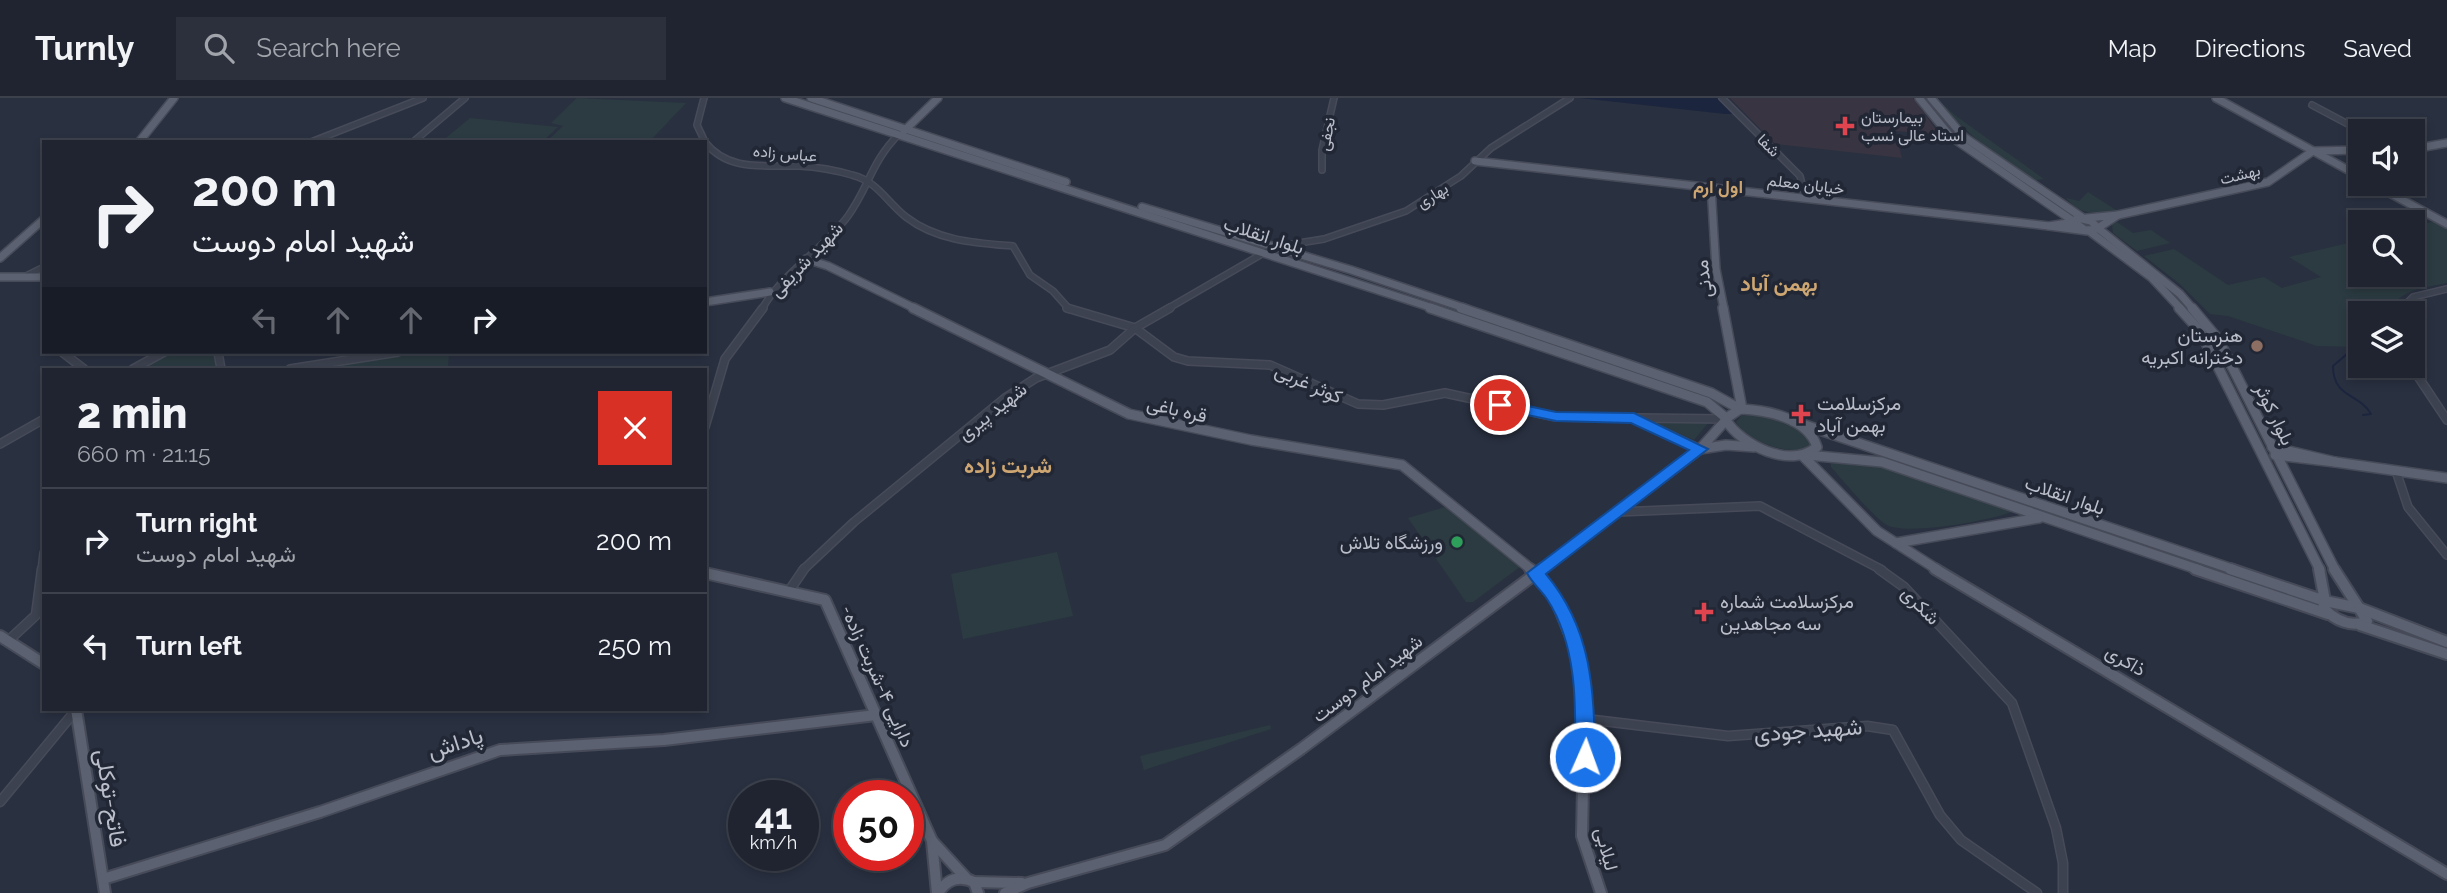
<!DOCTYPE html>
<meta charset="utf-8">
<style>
body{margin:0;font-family:Raleway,Vazirmatn,sans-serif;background:#2c303c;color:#f1f3f6;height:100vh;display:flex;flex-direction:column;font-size:26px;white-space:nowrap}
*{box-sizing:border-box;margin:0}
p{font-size:23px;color:#a1a4ab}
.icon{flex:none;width:38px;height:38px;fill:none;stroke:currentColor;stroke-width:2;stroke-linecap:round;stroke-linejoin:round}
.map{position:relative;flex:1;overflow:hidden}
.details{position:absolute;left:42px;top:270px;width:665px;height:343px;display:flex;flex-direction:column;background:#1f2430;border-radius:0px;box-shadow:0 4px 10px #0003,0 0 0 2px #3c414c}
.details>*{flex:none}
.guide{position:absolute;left:42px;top:42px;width:665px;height:214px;border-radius:0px;box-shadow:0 4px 10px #0003,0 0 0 2px #3c414c;background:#1f2430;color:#f1f3f6;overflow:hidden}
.controls{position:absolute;left:2348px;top:21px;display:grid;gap:14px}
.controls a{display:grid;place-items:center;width:77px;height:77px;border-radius:0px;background:#1f2430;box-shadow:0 4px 10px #0003,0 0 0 2px #3c414c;font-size:35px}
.speed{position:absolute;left:728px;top:682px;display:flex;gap:14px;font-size:35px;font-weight:700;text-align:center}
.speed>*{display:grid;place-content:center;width:91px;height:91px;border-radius:50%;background:#1f2430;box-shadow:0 4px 10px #0003,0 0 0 2px #3c414c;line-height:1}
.speed small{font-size:18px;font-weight:400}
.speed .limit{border:10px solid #d22;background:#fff;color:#111}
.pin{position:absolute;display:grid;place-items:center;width:60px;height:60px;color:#fff;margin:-30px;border:4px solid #fff;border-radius:50%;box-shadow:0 2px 7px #0007}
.me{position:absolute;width:77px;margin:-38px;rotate:2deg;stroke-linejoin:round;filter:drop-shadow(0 0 5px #0008)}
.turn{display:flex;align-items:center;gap:24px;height:147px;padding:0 35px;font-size:32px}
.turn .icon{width:91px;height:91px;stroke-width:2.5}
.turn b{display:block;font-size:49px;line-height:60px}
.lanes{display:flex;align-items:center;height:66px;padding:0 35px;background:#0003;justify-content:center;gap:35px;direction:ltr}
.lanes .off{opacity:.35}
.round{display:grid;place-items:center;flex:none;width:74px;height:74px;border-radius:0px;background:#2c303c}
.headline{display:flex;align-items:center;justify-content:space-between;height:119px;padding:0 35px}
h1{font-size:42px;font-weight:800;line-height:52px}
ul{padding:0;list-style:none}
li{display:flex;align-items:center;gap:21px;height:105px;padding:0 35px;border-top:2px solid #3c414c}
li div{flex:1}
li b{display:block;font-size:26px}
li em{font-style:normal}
header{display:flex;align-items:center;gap:42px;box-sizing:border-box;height:98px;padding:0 35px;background:#1f2430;border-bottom:2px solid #3c414c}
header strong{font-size:33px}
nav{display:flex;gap:38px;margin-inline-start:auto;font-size:24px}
.search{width:490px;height:63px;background:#2c303c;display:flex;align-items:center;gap:18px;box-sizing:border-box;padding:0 24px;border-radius:0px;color:#a1a4ab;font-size:26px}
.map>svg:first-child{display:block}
.medical{fill:#383442}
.green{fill:#2b3b41}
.water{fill:#1c253e}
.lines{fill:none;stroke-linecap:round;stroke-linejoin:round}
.stream{stroke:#1c253e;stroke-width:2}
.minor-far2-casing{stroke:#474b59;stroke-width:8}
.minor-far1-casing{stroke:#474b59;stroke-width:10}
.minor-casing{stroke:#474b59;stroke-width:11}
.major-far2-casing{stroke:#474b59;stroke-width:10}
.major-far1-casing{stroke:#474b59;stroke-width:12}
.major-casing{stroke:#474b59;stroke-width:14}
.minor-far2{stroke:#3d4250;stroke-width:5}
.minor-far1{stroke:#3d4250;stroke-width:7}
.minor{stroke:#3d4250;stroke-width:8}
.major-far2{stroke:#5b6170;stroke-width:7}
.major-far1{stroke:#5b6170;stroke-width:9}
.major{stroke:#5b6170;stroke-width:10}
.route{fill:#1a73e8;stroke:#114b97;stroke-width:2}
.health-dot{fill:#e0444e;stroke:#222735;stroke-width:2.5}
.education-dot{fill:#8d6e63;stroke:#222735;stroke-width:2.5}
.leisure-dot{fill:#2e9e5b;stroke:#222735;stroke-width:2.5}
.labels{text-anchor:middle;stroke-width:7;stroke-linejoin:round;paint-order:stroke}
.far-poi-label{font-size:16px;fill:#babeca;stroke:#222735;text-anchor:start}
.far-street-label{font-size:16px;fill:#babeca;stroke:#222735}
.far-neighbourhood-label{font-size:18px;font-weight:bold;fill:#cda672;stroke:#222735}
.street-label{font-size:19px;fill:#babeca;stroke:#222735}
.poi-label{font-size:19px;fill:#babeca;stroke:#222735;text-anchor:end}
.neighbourhood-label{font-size:21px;font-weight:bold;fill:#cda672;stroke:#222735}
.near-street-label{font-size:23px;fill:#babeca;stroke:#222735}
</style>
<header>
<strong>Turnly</strong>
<div class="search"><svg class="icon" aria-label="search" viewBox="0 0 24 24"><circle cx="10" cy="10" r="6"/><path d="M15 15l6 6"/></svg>Search here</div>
<nav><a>Map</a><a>Directions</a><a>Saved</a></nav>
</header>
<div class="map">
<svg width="2447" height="795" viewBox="0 0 2447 795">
<rect width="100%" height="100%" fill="#293040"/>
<!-- medical -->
<path class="medical" d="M1730 0H1913L1940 37 1895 33 1902 60 1775 46Z"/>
<!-- green -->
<g class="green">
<path d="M577 0 686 5 649 44H546L563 28 551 25Z"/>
<path d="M1936 0 1956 18 2044 81 2031 83C1996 58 1963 34 1936 0Z"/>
<path d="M470 20 558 29 542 44H441Z"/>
<path d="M2088 94 2116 112C2095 116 2081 118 2066 100L2079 103Z"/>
<path d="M2435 123 2447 130V185C2423 190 2399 191 2388 215H2361V249L2317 248 2228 218 2210 216 2181 187 2144 158 2174 151 2228 187 2264 179 2282 190 2321 179 2289 159 2361 142V177H2413V129Z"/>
<path d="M2117 124 2133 135 2151 132 2170 145 2137 153 2113 135 2112 126Z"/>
<path d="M168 254H214L216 271H135Z"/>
<path d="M417 254H449L448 270 312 271Z"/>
<path d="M1752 317 1780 322 1806 335 1811 347C1794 361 1745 343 1736 324L1741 318Z"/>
<path d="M1651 323 1709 324 1694 342Z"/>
<path d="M1839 363 1880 367 2014 413C1994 422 1906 438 1887 427 1874 420 1843 382 1831 369V365Z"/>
<path d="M1445 409 1521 468 1473 504H1466L1408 420Z"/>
<path d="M1057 454 1073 518 963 541 951 476Z"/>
<path d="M1270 627 1271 631 1144 672 1140 658Z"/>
</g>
<!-- water -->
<path class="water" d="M1580 0H1717L1735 16H1725Z"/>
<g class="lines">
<!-- stream -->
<path class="stream" d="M2361 255 2347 256 2333 268C2333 300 2359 295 2371 316L2363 317"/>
<defs>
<g id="minor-far2">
<path d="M704 0 697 27 705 44"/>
<path d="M1722 0 1800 78 1805 100"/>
<path d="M2312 7 2361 33"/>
<path d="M311 44 423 0"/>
<path d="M413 44 465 0"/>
<path d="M705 44C728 74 765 67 799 68 817 69 835 72 852 77 877 83 887 104 906 119 937 143 976 145 1013 148L1030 177 1053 193 1069 211"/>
<path d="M1322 72V52L1334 0"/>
<path d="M26 178 44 169"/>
<path d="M762 211C782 175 823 152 848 118 869 89 871 64 899 36"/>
<path d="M1167 211 1274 149 1324 141 1406 113 1461 78 1491 50 1570 0"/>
<path d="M2401 211 2413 199 2447 191"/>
</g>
<g id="minor-far1">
<path d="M1067 210 1135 230 1174 259 1188 263 1270 267 1358 306 1383 307 1445 295 1556 319 1725 321"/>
<path d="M2398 215 2403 210"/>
<path d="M62 254 84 271"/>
<path d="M218 254 221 271"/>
<path d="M2411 268 2447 322"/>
<path d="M133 271 164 254"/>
<path d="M290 271 398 254"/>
<path d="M1638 322 1700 351"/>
<path d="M705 329 725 261 763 210"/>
<path d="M0 346 44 321"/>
<path d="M2396 373 2408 409 2447 457"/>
<path d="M1618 414 1760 408 1882 472"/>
<path d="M42 472 44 455"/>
<path d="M803 472 854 424 1005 300 1036 280 1110 252 1135 230 1170 210"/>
</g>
<g id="minor">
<path d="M1879 471 1904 489 2012 605 2056 730 2063 765V795"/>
<path d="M789 493 804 471"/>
<path d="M8 543 36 517 42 471"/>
<path d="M1586 621 1728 638 1867 628 1893 632 1940 717 1961 742 2037 795"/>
<path d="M0 704 76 612"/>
</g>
<g id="major-far2">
<path d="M785 0 1436 211"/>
<path d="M811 0 1066 84"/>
<path d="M1919 0 1950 38 2073 123"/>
<path d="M1931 0 1964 39 2083 120"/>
<path d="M2216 0 2361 79"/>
<path d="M904 33 938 0"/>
<path d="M139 44 174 0"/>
<path d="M2413 51 2447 45"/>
<path d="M1475 63 2049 128"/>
<path d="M2373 86 2447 126"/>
<path d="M1711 88 1716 171 1724 211"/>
<path d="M1142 109 1351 172 1467 211"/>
<path d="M2118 117 2268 84 2313 53 2361 52"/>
<path d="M2078 120 2091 123 2099 131 2085 132 2073 123Z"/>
<path d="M2087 120 2118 117 2098 130"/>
<path d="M2074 124 2049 128 2087 133"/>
<path d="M2099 131 2180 196 2193 211"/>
<path d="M2089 133 2152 180 2181 211"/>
<path d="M0 160 44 121"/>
<path d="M806 161 828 168 916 211"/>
<path d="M0 179H44"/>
<path d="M705 204 770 194"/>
</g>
<g id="major-far1">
<path d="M913 210 1129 316 1251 342 1402 367 1532 472"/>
<path d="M1430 210 1707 304 1726 320"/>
<path d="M1461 210 1711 295 1740 311"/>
<path d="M1723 210 1742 311"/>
<path d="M2179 210 2200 233 2320 472"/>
<path d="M2192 210 2218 241 2335 472"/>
<path d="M1740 311C1767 312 1808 320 1817 349 1790 371 1742 348 1725 321Z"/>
<path d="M1793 323 2235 472"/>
<path d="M2272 349 2335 364 2275 357"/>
<path d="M1700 351 1726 347 1754 349"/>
<path d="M1807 357 1882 364 2200 472"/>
<path d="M1803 358 1877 433 1938 472"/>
<path d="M2335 364 2447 380"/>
<path d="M1896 445 2039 420"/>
<path d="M1540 472 1700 351 1726 322"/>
</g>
<g id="major">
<path d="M1530 471 1555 499 1572 541 1585 589 1582 738 1601 795"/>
<path d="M1935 471 2447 776"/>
<path d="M2195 471 2328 516"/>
<path d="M2230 471 2325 503 2319 471"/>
<path d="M2334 471 2359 510"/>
<path d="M705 475 825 502 932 743 937 795"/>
<path d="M2325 503 2359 510 2367 523C2351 530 2335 522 2323 510Z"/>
<path d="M2359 510 2447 544"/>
<path d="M2360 527 2447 556"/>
<path d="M0 538 44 566"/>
<path d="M76 611 105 795"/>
<path d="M932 743 966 780"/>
<path d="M103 781 320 714 500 652 664 642 876 617"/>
<path d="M974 784 1022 785"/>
<path d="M938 795C947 781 959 777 974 784L978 795"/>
<path d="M1005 795 1028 785 1165 747 1301 651 1542 471"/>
</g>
</defs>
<!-- minor-far2 casing -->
<use href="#minor-far2" class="minor-far2-casing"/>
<!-- minor-far1 casing -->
<use href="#minor-far1" class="minor-far1-casing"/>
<!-- minor casing -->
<use href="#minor" class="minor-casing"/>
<!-- major-far2 casing -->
<use href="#major-far2" class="major-far2-casing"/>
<!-- major-far1 casing -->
<use href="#major-far1" class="major-far1-casing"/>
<!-- major casing -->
<use href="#major" class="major-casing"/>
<!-- minor-far2 -->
<use href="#minor-far2" class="minor-far2"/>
<!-- minor-far1 -->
<use href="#minor-far1" class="minor-far1"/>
<!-- minor -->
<use href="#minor" class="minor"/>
<!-- major-far2 -->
<use href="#major-far2" class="major-far2"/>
<!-- major-far1 -->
<use href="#major-far1" class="major-far1"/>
<!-- major -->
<use href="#major" class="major"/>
</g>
<!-- route -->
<path class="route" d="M1500 302 1556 314 1634 315 1708 351 1546 476C1592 531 1594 591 1595 659L1592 665H1578L1575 659C1576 607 1577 547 1547 501 1541 492 1532 485 1527 475L1689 352 1631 325 1556 323 1495 310 1492 307Z"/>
<!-- markers -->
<g class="health-dot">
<path d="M1841.5 17.5h7v7h7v7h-7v7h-7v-7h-7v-7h7z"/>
<path d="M1797.5 305.5h7v7h7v7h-7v7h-7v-7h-7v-7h7z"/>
<path d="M1700.5 503.5h7v7h7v7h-7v7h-7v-7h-7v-7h7z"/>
</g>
<circle class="education-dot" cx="2257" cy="248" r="7"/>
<circle class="leisure-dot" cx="1457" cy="444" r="7"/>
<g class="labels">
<!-- far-poi labels -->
<g class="far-poi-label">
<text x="1861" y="25">بیمارستان<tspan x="1861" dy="18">استاد عالی نسب</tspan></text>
</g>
<!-- far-street labels -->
<g class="far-street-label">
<text transform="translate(1326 36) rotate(-79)" y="6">نجفی</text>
<text transform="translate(1769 47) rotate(45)" y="6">شفا</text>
<text transform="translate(785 55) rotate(5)" y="6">عباس زاده</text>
<text transform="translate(2240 76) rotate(-14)" y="6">بهشت</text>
<text transform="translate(1806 86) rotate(7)" y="6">خیابان معلم</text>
<text transform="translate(1432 97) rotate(-32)" y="6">بهاری</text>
</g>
<!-- far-neighbourhood labels -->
<g class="far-neighbourhood-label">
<text x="1718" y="95">اول ارم</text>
</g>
<!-- street labels -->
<g class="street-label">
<text transform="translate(1264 137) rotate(18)" y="7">بلوار انقلاب</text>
<text transform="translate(806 161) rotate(-46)" y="7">شهید شریفى</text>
<text transform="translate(1703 181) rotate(-97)" y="7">مدنی</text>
<text transform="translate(1309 285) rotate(24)" y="7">کوثر غربی</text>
<text transform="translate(1177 311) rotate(13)" y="7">قره باغی</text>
<text transform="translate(992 313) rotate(-38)" y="7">شهید پیری</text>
<text transform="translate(2275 316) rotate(64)" y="7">بلوار کوثر</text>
<text transform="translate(2065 397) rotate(19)" y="7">بلوار انقلاب</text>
<text transform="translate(1921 507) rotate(45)" y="7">شکری</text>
<text transform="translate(2126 562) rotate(31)" y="7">ذاکری</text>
<text transform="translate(878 578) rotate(66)" y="7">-دارایی ۴-شربت زاده</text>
<text transform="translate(1367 580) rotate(-37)" y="7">شهید امام دوست</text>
<text transform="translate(1607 751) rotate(76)" y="7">لیلابی</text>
</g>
<!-- poi labels -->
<g class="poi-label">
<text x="2243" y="244">هنرستان<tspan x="2243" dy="22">دخترانه اکبریه</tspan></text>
<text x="1817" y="312" text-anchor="start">مرکزسلامت<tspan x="1817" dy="22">بهمن آباد</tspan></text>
<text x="1443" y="451">ورزشگاه تلاش</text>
<text x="1720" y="510" text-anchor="start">مرکزسلامت شماره<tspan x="1720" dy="22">سه مجاهدین</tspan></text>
</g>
<!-- neighbourhood labels -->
<g class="neighbourhood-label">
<text x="1779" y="193">بهمن آباد</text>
<text x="1008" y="375">شربت زاده</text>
</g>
<!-- near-street labels -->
<g class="near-street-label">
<text transform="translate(1808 632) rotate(-4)" y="8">شهید جودی</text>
<text transform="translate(455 645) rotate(-18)" y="8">پاداش</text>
<text transform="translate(111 700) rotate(81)" y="8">فاتح-توکلی</text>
</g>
</g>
</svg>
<div class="controls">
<a><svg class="icon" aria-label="sound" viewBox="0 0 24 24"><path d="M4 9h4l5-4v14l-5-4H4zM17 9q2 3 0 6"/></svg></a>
<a><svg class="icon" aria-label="search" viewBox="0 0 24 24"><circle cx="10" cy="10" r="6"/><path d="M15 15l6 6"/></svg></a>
<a><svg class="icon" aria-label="layers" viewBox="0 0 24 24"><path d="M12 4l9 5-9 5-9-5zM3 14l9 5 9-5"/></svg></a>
</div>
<div class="speed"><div>41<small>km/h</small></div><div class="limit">50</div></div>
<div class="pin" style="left:1500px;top:307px;background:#d93025"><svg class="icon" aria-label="arrive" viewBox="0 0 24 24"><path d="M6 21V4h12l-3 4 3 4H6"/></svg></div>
<svg class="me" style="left:1585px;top:659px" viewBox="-20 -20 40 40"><circle r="17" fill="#1a73e8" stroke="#fff" stroke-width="3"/><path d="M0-11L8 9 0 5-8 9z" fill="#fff"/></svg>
<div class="guide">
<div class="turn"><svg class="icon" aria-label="right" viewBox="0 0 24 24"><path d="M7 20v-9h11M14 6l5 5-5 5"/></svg><div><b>200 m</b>شهید امام دوست</div></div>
<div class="lanes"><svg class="icon off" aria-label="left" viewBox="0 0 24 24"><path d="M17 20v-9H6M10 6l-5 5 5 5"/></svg><svg class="icon off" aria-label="ahead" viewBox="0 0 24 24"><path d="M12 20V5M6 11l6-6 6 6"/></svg><svg class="icon off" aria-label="ahead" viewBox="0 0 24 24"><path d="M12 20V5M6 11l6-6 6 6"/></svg><svg class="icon" aria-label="right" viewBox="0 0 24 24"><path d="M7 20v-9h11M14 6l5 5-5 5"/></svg></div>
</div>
<section class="details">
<div class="headline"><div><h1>2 min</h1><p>660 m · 21:15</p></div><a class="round" style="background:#d93025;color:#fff"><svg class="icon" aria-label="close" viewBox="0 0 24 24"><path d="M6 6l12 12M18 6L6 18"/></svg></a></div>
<ul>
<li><svg class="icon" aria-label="right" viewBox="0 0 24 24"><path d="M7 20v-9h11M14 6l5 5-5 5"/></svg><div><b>Turn right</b><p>شهید امام دوست</p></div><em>200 m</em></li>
<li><svg class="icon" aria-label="left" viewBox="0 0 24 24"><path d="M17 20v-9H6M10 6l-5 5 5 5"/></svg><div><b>Turn left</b></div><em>250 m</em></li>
</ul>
</section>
</div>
